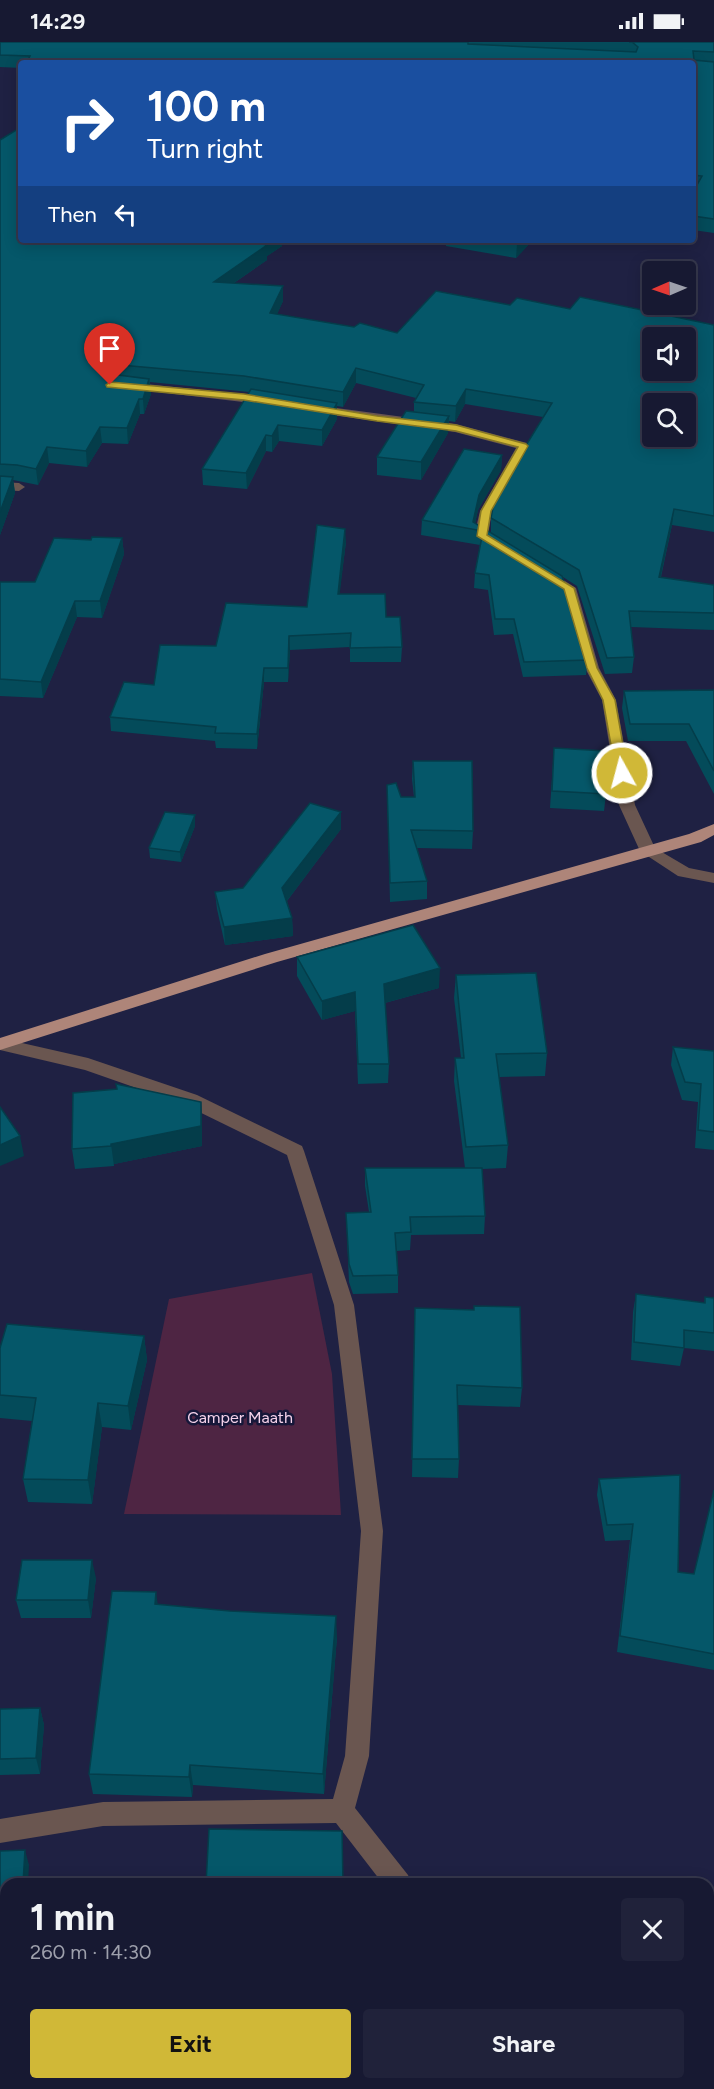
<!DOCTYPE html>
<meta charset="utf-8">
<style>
body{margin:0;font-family:Figtree,sans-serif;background:#20223a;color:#f1f3f6;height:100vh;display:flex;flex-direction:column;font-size:22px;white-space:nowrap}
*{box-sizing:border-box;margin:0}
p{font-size:20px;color:#9ea0ac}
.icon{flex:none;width:33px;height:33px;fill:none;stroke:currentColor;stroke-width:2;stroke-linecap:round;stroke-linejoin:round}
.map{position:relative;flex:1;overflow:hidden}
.details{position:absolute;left:0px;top:1836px;width:714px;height:212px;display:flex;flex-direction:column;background:#171932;border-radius:18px 18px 0 0;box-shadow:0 3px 15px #0003,0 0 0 2px #36384d}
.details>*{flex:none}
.hud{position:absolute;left:18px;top:18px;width:678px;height:183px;border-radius:6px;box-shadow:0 3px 15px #0003,0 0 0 2px #36384d;background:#1a4fa0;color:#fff;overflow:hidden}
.needle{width:39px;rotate:268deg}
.fabs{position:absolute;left:642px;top:219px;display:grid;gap:12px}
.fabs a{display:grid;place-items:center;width:54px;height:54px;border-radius:6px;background:#171932;box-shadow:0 3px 15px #0003,0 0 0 2px #36384d;font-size:30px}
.pin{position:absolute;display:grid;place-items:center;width:51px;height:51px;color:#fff;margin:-62px -26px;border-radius:50% 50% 50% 0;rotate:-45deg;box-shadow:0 0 6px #0007}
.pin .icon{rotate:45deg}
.me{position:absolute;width:66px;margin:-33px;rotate:353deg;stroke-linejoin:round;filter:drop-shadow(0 0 4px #0008)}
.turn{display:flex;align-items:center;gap:21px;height:126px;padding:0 30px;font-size:27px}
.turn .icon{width:78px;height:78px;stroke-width:2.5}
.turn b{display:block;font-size:42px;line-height:51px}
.then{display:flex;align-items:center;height:57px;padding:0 30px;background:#0003;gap:12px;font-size:22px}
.round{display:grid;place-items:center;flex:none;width:63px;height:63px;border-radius:6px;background:#20223a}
.head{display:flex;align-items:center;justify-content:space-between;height:102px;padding:0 30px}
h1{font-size:36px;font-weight:700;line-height:45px}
.action{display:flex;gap:12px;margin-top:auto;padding:12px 30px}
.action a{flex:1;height:69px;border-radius:6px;background:#d0b837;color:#111;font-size:24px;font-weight:700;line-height:69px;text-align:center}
.action a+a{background:#20223a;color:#f1f3f6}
.status{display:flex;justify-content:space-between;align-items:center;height:42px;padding:0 30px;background:#171932;direction:ltr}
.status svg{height:16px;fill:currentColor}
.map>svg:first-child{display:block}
.green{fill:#4e2543}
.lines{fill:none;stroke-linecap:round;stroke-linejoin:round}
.minor{fill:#6a5650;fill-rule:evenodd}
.major{fill:#ae8579;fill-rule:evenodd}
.wall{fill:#044b5a}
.shaded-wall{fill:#043d4a}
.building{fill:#055769;stroke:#043d4a;stroke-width:1.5;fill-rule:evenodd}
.route{fill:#d0b837;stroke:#877824;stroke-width:1.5}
.labels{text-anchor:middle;stroke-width:5;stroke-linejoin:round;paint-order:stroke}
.park-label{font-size:16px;fill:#f5d2ea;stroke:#161739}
</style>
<div class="status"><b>14:29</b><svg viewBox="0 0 49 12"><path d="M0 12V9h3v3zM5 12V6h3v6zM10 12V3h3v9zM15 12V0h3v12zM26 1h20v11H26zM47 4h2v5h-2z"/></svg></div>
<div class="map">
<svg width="714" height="2047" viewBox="0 0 714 2047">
<rect width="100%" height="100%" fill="#1f2143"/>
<!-- green -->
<path class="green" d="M312 1231 332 1332 341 1473 124 1472 169 1257Z"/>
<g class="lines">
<!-- minor -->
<g class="minor">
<path d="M127 340 269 355 275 359 269 363 123 346 121 344Z"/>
<path d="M314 363 456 382 527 401 529 404 492 469 488 493 502 504 500 507H490L474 494 480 469 516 406 455 390 310 370 308 367Z"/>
<path d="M0 440 19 441 25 445 19 449 0 448Z"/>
<path d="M546 527 576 546 599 626 616 658 635 763 655 806 689 826 714 831V841L678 834 640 809 619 763 602 658 585 626 563 548 539 531Z"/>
<path d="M0 996 88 1016 197 1053 302 1104 304 1109 354 1263 383 1489 369 1714 355 1766 408 1833 412 1842H383L336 1781 103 1784 0 1801V1777L103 1760 333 1757 345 1714 361 1489 334 1263 287 1113 185 1063 85 1028 0 1008Z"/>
<path d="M708 1919 714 1920V1946L708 1945Z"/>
</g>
<!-- major -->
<path class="major" d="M714 782V793L701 800 277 920 0 1008V996L265 912 689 792Z"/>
</g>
<!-- wall -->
<g class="wall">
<path d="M0 0H714V191L693 188V150L695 147H693V21H21V26L0 25Z"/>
<path d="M0 98 21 198H282V204L267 214V218L234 241 283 259 277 272 354 285 397 291 510 263 570 267 714 283V490L672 483 661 535 714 543V588L631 585 634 615 632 631 605 632 577 544 563 535 588 618 586 633 523 635 513 592 494 593 488 548 474 546 475 531 480 503 421 493 422 478 502 413 501 428 478 468 475 481 491 491V476L543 375 465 362 455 380 449 379 448 391 421 438 377 433V415L414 370V360L416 356 356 341 343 365 337 364V377L322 404 279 399 272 410 266 409 247 447 203 443 202 427 249 350 150 340 151 352 144 372H140L128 402 102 401 87 425 49 421 38 443 13 438 15 451 0 493Z"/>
<path d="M446 198H533L516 216 446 204Z"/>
<path d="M122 496 124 512 102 576 77 575 43 656 0 654V540H35L91 498Z"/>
<path d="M346 500 339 552 402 605 401 620H350V605L290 608 288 640H264L257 707 216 706 215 699 111 689 110 675 154 643 216 604 307 565Z"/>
<path d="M714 648V752L686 699H628L622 666 624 649Z"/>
<path d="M554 706 606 752 604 769 550 766Z"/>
<path d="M413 719 473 789 472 807 417 806 427 839V857L390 860 387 743 401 755H414L412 737Z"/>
<path d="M341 770V787L287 859 292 876 293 894 225 903 217 867 215 850 243 846Z"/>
<path d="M195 773V784L181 820 150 816 149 806Z"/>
<path d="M297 915 439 946 385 961 389 1022 388 1041 358 1042 355 969 322 978 297 934Z"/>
<path d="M456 933 547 1011 545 1034 499 1035 508 1103 506 1126 482 1127 485 1174 484 1192 411 1193 410 1208 397 1209 398 1233V1251L353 1252 349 1240 346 1171 369 1170 365 1144V1126H465L454 1039 455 1016H461L454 956Z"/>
<path d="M673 1005 714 1009V1108L695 1106 698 1060 682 1058 671 1023Z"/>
<path d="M201 1060 202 1080V1104L114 1122V1124L75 1127 72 1107Z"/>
<path d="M636 1252 704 1261 705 1255 714 1256V1309L684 1306 680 1324 631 1318 633 1270Z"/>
<path d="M415 1266 522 1346 520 1365 458 1363 459 1417 458 1436 412 1435Z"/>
<path d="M144 1294 147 1318 131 1388 102 1385 92 1462 28 1460 23 1437 32 1379 0 1376V1306Z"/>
<path d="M599 1437 678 1530 694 1532 714 1448V1628L617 1610 630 1498 605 1499 597 1453Z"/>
<path d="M96 1536 91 1576H21L16 1558Z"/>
<path d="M158 1562 337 1595 324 1752 193 1743 192 1755 93 1752 89 1732Z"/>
<path d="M40 1666 44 1683 40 1732 0 1733V1667Z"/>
<path d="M0 1809 29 1823 6 1842V1915H0Z"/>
<rect x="0" y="1940" width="6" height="87"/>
</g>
<!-- shaded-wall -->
<g class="shaded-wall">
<path d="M269 198H282V204L267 214V218L215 254 214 240Z"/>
<path d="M520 198H533L516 216 517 202Z"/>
<path d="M283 244V259L271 286 270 271Z"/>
<path d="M109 322 110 337 104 341 102 326Z"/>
<path d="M356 326V341L343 365V350Z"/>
<path d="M149 337 151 352 144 372 143 357Z"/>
<path d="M466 347 465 362 455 380 456 364Z"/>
<path d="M139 357 140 372 128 402 127 386Z"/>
<path d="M337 361V377L322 404V388Z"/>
<path d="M449 374 448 391 421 438V420Z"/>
<path d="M278 383 279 399 272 410V394Z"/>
<path d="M100 385 102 401 87 425 86 409Z"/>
<path d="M266 393V409L247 447 246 431Z"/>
<path d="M47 405 49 421 38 443 36 427Z"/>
<path d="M502 413 501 428 478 468 474 487 473 480 479 453Z"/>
<path d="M13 435 15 451 0 493V470Z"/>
<path d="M674 467 672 483 657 551 659 535Z"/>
<path d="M345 487 346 500 338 566V552Z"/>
<path d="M122 496 124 512 102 576 100 559Z"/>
<path d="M75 559 77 575 43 656 41 640Z"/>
<path d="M289 594 290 608 288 640V626Z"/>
<path d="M264 626V640L257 707V692Z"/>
<path d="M341 770V787L283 864 282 846Z"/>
<path d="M195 773V784L181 820 180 810Z"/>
<path d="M292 876 293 894 225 903 224 885Z"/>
<path d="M440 926 439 946 384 961V942Z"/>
<path d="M355 950V969L322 978V959Z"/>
<path d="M201 1060 202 1080V1104L114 1122V1124L111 1102Z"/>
<path d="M20 1094 24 1114 0 1124V1103Z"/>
<path d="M144 1294 147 1318 131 1388 128 1364Z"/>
<path d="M98 1361 102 1385 92 1462 88 1438Z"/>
<path d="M92 1518 96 1536 91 1576 88 1558Z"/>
<path d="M156 1550 159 1571 155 1562Z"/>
<path d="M336 1574 337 1595 324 1752 323 1732Z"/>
<path d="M40 1666 44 1683 40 1732 36 1716Z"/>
<path d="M190 1723 193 1743 192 1755 189 1735Z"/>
<path d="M25 1808 29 1823 28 1842H23Z"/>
</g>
<!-- building -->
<g class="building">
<path d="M0 0H468V2L636 10 638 5 632 0H629H714V10L693 9 694 18 714 20V177L693 174V150L702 134 693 133V21H38L40 18H28L30 14 0 13Z"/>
<path d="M21 85V198H269L262 202 267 203 214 240 283 244 270 271 354 285 360 281 397 291 436 249 510 263 517 256 570 267 580 255 714 283V474L674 467 659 535 714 543V571L629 569 634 615 607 616 579 528 491 476 495 454 552 361 466 347 456 364 414 360 424 343 356 326 343 350 244 334 109 322 102 326 103 331 149 337 143 357H139L127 386 100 385 86 409 47 405 36 427 17 423 0 422V98ZM652 296H686V328H652ZM652 362H686V394H652Z"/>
<path d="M492 198H520L517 202Z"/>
<path d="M251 347 337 361 322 388 278 383 272 394 266 393 246 431 202 427Z"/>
<path d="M406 369 449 374 421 420 377 415Z"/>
<path d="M464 407 502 413 479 453 473 480 562 534 588 618 524 620 514 577H495L489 533 475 531 483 489 422 478Z"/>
<path d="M0 434 13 435 0 470Z"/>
<path d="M317 483 345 487 338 552H385L386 575H400L402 605 350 606 351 591 289 594 288 626H264L257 692 215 691 216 685 110 675 124 640 154 643 160 603 216 604 226 561 307 565Z"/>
<path d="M92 495 122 496 100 559H75L41 640 0 637V540H35L54 496 91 498Z"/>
<path d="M714 648V729L689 682H630L624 649Z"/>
<path d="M554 706 606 709V752L552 749Z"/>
<path d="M413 719H472L473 789 411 788 427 839 390 841 387 743 396 741 401 755H415Z"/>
<path d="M310 761 341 770 282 846 292 876 224 885 215 850 243 846Z"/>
<path d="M165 770 195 773 180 810 149 806Z"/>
<path d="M413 883 440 926 384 942 389 1022H358L355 950 322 959 297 915Z"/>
<path d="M536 931 547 1011 496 1012 508 1103 466 1105 455 1016H464L456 933Z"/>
<path d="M673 1005 714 1009V1090L698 1088 701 1042 685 1040Z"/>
<path d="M116 1042 201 1060V1084L111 1102V1104L72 1107 73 1051 117 1047Z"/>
<path d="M0 1065 20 1094 0 1103Z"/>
<path d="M365 1126H482L485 1174 410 1175 411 1190 395 1191 398 1233 353 1234 349 1222 346 1171 371 1170Z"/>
<path d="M636 1252 705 1261V1255L714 1256V1291L684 1288V1306L634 1300Z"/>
<path d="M474 1264 520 1265 522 1346 457 1343 459 1417H412L415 1266 474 1268Z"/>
<path d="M7 1282 144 1294 128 1364 98 1361 88 1438 23 1437 36 1356 0 1353V1306Z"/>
<path d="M680 1433 678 1530 694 1532 714 1448V1612L620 1594 633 1482 607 1483 599 1437Z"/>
<path d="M22 1518H92L88 1558H16Z"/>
<path d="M112 1549 156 1550 155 1562 230 1569 336 1574 323 1732 190 1723 189 1735 89 1732Z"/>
<path d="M40 1666 36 1716 0 1717V1667Z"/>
<path d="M209 1787 342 1789 343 1842H206Z"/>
<path d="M25 1808 23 1842H6V1900L0 1901V1809Z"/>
<path d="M0 1940H6V2012L0 2013Z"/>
</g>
<!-- route -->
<path class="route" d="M110 340 244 352 377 374 456 383 526 402 528 404 491 469 487 493 574 546 597 626 615 658 628 731 626 733 622 734 616 731 603 658 587 626 564 547 477 494 481 469 518 405 456 389 377 379 244 358 107 345 106 343Z"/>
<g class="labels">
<!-- park labels -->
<g class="park-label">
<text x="240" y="1381">Camper Maath</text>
</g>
</g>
</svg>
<div class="fabs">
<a><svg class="needle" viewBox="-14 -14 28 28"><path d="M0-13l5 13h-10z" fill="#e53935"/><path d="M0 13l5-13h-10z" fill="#9ea0ac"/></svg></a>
<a><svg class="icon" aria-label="sound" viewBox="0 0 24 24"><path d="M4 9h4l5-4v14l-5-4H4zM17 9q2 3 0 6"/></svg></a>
<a><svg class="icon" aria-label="search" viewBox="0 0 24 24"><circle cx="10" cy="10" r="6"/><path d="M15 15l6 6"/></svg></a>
</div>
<div class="pin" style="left:110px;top:343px;background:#d93025"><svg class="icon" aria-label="arrive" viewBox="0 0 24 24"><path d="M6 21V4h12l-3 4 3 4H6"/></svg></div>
<svg class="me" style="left:622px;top:731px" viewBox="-20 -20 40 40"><circle r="17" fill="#d0b837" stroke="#fff" stroke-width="3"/><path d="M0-11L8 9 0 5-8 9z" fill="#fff"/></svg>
<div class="hud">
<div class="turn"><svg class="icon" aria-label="right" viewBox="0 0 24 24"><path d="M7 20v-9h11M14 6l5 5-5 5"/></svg><div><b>100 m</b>Turn right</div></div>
<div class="then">Then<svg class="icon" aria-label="left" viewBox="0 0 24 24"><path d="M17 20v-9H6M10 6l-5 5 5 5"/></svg></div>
</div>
<section class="details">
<div class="head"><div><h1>1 min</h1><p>260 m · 14:30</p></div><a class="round"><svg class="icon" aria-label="close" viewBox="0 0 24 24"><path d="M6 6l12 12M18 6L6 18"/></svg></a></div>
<div class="action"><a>Exit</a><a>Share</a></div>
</section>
</div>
